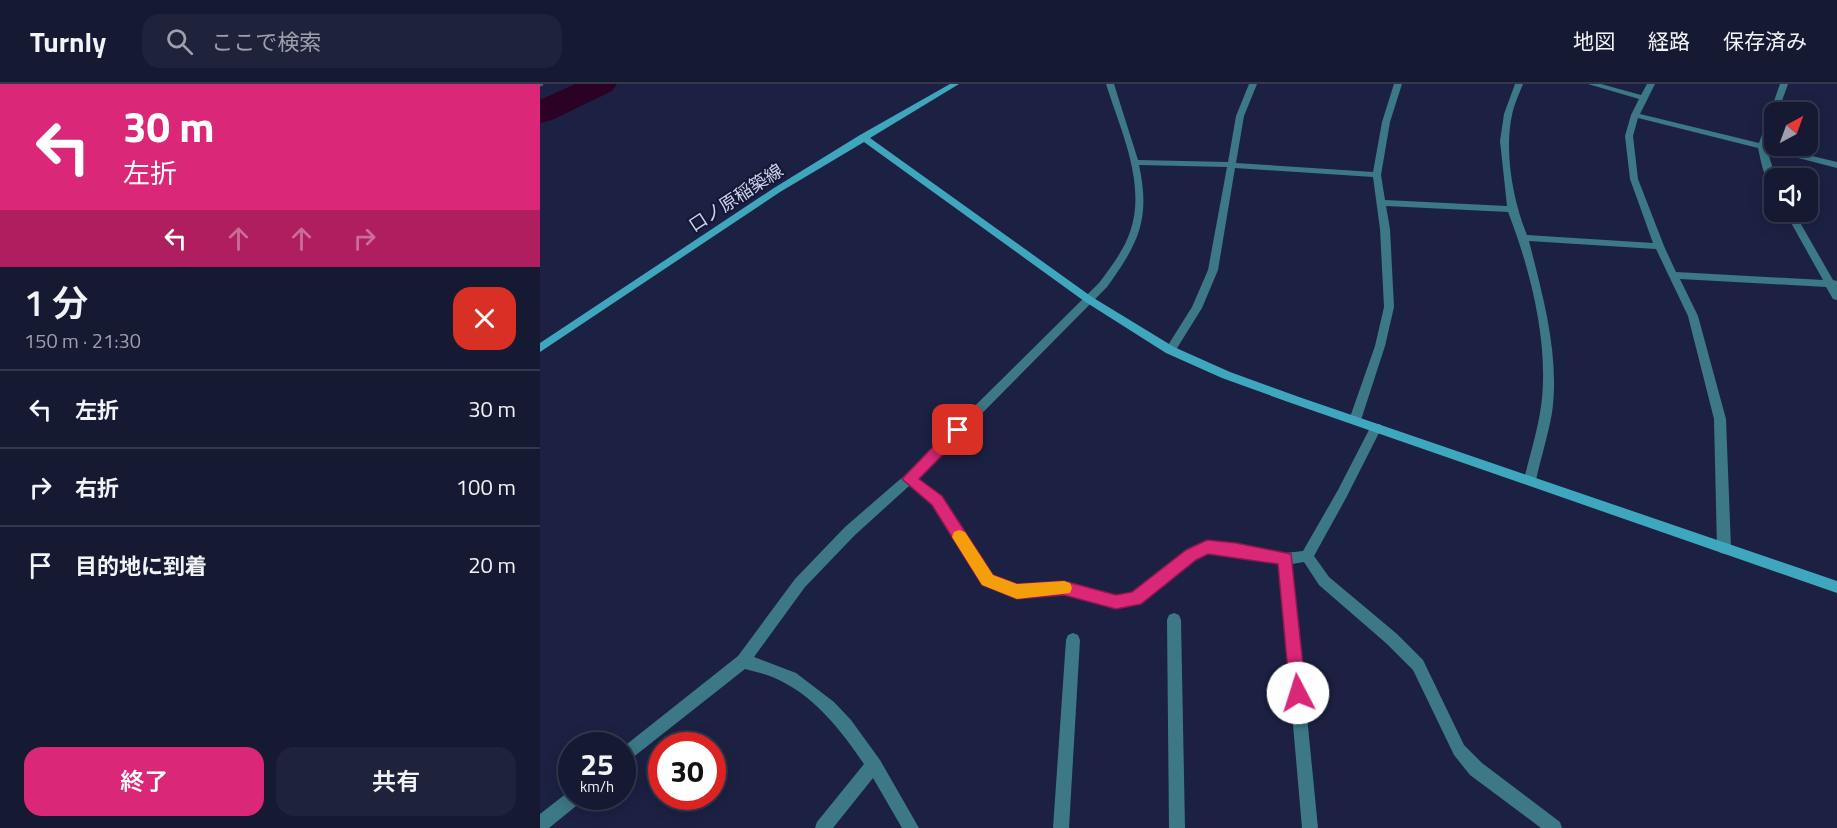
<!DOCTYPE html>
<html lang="ja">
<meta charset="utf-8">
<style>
body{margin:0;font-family:"Titillium Web","Noto Sans JP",sans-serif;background:#1e223a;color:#f1f3f6;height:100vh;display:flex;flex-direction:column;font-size:22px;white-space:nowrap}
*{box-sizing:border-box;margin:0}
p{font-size:20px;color:#9da0ac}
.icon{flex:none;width:33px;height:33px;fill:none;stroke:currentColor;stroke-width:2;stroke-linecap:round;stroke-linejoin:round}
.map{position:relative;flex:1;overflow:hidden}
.panel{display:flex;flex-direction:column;background:#151932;width:540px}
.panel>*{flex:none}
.top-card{background:#db2777;color:#fff;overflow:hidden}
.needle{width:39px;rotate:41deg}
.fabs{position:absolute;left:1224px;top:18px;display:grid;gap:12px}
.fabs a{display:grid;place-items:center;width:54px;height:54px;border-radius:12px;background:#151932;box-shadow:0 3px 15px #0003,0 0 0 2px #34384d;font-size:30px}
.speed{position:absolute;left:18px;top:648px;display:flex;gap:12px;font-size:30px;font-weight:700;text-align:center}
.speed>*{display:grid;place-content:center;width:78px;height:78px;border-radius:50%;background:#151932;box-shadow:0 3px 15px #0003,0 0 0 2px #34384d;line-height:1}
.speed small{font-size:15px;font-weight:400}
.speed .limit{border:9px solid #d22;background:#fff;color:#111}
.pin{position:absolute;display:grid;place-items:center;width:51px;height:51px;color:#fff;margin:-26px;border-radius:12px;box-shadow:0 3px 9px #0006}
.me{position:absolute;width:66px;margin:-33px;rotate:355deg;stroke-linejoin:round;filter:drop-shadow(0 0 4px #0008)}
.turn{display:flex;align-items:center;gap:21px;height:126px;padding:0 24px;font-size:27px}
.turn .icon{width:78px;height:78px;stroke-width:2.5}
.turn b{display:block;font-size:42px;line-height:51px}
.lanes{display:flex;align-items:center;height:57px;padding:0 24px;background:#0003;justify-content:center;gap:30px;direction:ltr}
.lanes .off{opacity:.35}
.round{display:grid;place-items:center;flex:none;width:63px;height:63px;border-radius:18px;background:#1e223a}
.overview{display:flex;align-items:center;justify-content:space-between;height:102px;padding:0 24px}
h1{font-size:36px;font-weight:600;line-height:45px}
.action{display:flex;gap:12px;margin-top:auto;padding:12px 24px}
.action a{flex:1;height:69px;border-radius:18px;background:#db2777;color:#fff;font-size:24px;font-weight:600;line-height:69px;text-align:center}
.action a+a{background:#1e223a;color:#f1f3f6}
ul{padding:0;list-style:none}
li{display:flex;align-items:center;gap:18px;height:78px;padding:0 24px;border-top:2px solid #34384d}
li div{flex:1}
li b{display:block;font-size:22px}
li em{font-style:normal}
header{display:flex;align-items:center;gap:36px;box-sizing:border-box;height:84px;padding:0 30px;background:#151932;border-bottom:2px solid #34384d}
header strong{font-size:28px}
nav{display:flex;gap:33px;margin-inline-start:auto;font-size:21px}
.search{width:420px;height:54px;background:#1e223a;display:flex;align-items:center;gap:15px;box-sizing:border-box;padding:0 21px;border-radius:18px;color:#9da0ac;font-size:22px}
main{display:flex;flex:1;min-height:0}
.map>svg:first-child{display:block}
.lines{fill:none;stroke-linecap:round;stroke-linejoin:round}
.river{fill:#2b0126;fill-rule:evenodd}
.path{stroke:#575c7a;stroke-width:3;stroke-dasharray:3 2;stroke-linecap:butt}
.street{fill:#3c7886;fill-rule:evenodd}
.secondary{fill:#3ea7be;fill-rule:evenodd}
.route{fill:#db2777;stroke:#8e194d;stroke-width:1.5}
.slow{fill:#f59e0b}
.labels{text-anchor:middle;stroke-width:4.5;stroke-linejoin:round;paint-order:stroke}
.far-street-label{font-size:18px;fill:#cdd3e9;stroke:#131838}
</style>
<header>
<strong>Turnly</strong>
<div class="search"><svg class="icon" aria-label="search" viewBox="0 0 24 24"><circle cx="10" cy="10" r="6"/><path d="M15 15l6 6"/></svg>ここで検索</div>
<nav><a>地図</a><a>経路</a><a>保存済み</a></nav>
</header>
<main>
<section class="panel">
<div class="top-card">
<div class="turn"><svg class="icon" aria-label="left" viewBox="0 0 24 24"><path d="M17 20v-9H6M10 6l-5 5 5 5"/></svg><div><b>30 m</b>左折</div></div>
<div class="lanes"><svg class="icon" aria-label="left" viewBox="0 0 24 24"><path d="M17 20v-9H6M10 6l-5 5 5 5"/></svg><svg class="icon off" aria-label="ahead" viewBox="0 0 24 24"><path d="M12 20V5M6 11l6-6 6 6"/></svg><svg class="icon off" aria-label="ahead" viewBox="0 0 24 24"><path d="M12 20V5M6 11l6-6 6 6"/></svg><svg class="icon off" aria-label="right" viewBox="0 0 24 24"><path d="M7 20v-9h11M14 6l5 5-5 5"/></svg></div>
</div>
<div class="overview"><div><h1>1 分</h1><p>150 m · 21:30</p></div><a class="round" style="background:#d93025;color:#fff"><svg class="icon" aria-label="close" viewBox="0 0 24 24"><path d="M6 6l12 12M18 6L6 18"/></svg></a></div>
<ul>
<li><svg class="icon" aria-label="left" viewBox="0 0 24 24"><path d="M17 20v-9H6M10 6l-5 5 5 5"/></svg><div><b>左折</b></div><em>30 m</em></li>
<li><svg class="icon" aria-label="right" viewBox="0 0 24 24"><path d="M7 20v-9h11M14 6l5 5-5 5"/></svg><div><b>右折</b></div><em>100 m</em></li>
<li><svg class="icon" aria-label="arrive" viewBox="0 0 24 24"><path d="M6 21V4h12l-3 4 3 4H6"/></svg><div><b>目的地に到着</b></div><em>20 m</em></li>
</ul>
<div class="action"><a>終了</a><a>共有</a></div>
</section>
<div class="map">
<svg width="1297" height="744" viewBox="0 0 1297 744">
<rect width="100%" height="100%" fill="#1c2143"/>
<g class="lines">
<!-- river -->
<path class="river" d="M35 0H77L72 7 12 36 0 39V16Z"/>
<!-- path -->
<path class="path" d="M0 1 3 0"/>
<!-- street -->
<g class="street">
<path d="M566 0H574L598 76 688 78 696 32 709 0H717L704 32 696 79 833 88 842 38 854 0H862L850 38 841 91 845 116 967 122 960 57 964 30 975 0H983C979 10 974 21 972 31 964 68 973 117 987 151L1113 159 1090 95 1085 52 1091 31 1099 15 1048 0H1061L1101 11 1107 0H1115L1100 30 1219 59 1240 0H1248L1238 28H1234V39L1227 61 1297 78V84L1227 66 1236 94H1234V102C1223 95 1221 76 1218 64L1098 34 1093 52 1098 95 1124 162 1136 188 1283 196 1245 128H1254L1293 196 1297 197V216L1293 215 1286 203 1140 195 1158 232 1186 335 1191 464 1189 468 1184 470 1179 468 1177 464 1174 335 1148 232 1116 165 989 157C1003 213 1020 271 1012 329 1008 351 1001 374 996 396L994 400 990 401 986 400 984 396C989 374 996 352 1000 329 1011 266 991 187 968 128L846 122 850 145 854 223 845 262 821 336 815 341 811 339 809 336 835 262 844 223 840 145 833 93 695 84 678 186 662 224 634 269 630 270 625 266 652 223 668 186 687 83 599 81C611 136 598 160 567 203L377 395 401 413 453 492 477 502 524 498 576 512 592 508 646 467 667 457 745 469 763 467 798 406 832 340H840L842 343 806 414 774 472 789 493 857 550 883 576 924 661 942 679 1020 738 1022 744H1001L930 691 914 671 873 586 847 560 779 501 764 478 752 480 778 744H762L739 480 668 469 656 475 600 519 576 524 524 510 477 514 443 500 393 421 369 402 315 451 265 503 214 573 256 589 294 618 311 636 340 676 379 744H362L333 694 293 744H275L277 738 324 680C303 649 276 614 241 597 230 591 217 588 205 585L82 682V664L198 572 255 495 305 443 365 391 559 199C571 183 584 166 590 148 607 100 580 45 566 0Z"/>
<path d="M634 529 639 531 641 536 645 744H629L627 536 629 531Z"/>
<path d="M533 549 538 551 540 556 529 744H513L526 556 528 551Z"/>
<path d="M32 705V712H43L41 718 9 744H0V730Z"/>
</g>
<!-- secondary -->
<path class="secondary" d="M410 0H419L330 54 552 213 634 263 690 288 759 313 1297 497V509L751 319 682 294 626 269 544 217 324 58 240 108 0 268V259L234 104 320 51Z"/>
</g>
<!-- route -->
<path class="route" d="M418 341 423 342 425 346 423 350 379 395 402 412 453 491 477 500 524 497 576 511 592 508 646 466 667 456 696 459 751 470 766 609 764 615 758 618 752 615 750 609 738 480 668 470 656 476 601 520 576 525 524 511 477 515 442 501 392 421 362 395 413 342Z"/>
<!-- slow -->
<path class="slow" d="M419 446 425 448 453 491 477 500 524 497 530 499 532 504 530 509 477 515 442 501 412 453 414 448Z"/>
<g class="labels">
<!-- far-street labels -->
<g class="far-street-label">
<text transform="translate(196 114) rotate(-33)" y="6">口ノ原稲築線</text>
</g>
</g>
</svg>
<div class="fabs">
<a><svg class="needle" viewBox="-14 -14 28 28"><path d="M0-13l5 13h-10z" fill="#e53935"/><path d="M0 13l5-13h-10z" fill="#9da0ac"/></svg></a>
<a><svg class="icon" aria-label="sound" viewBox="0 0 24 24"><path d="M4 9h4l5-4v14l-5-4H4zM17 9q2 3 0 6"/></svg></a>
</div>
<div class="speed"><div>25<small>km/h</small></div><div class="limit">30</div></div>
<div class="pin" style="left:418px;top:346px;background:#d93025"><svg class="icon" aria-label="arrive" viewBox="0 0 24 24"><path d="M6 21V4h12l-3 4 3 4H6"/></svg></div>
<svg class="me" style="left:758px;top:609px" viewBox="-20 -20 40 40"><circle r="19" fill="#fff"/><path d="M0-13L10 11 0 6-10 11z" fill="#db2777"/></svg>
</div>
</main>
